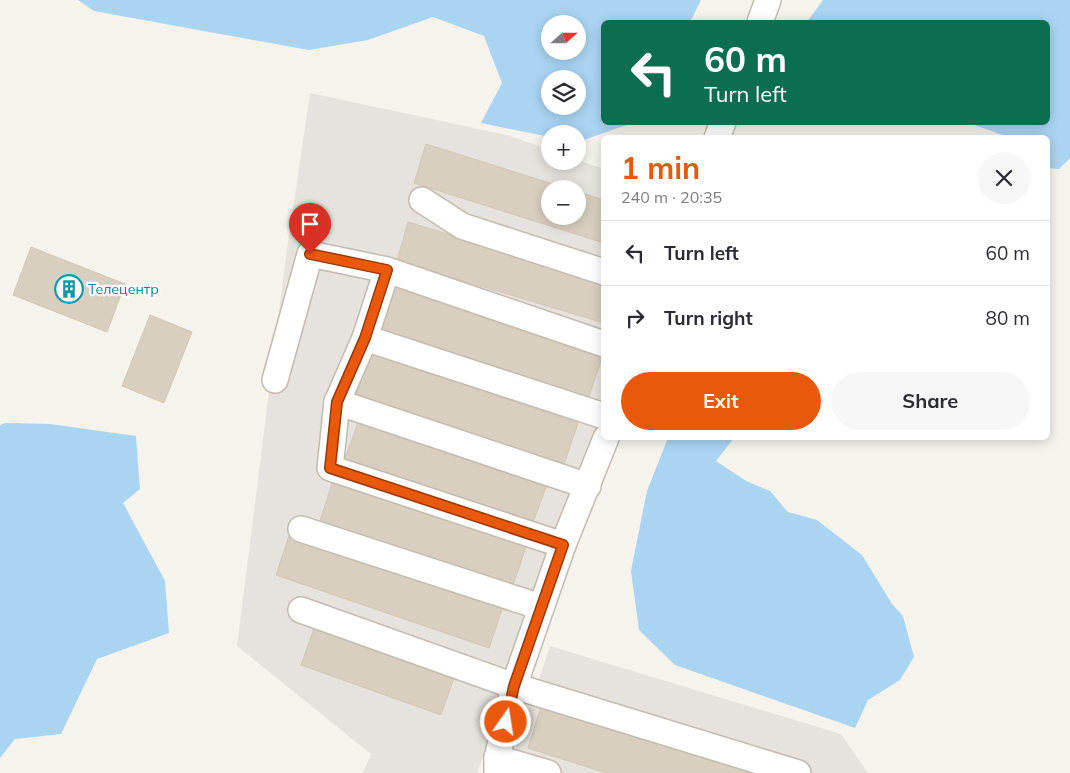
<!DOCTYPE html>
<meta charset="utf-8">
<style>
body{margin:0;font-family:Mulish,sans-serif;background:#f7f7f7;color:#2b2b33;height:100vh;display:flex;flex-direction:column;font-size:19px;white-space:nowrap}
*{box-sizing:border-box;margin:0}
p{font-size:16px;color:#7c7c81}
.icon{flex:none;width:28px;height:28px;fill:none;stroke:currentColor;stroke-width:2;stroke-linecap:round;stroke-linejoin:round}
.map{position:relative;flex:1;overflow:hidden}
.sheet{position:absolute;left:601px;top:135px;width:449px;height:305px;display:flex;flex-direction:column;background:#fff;border-radius:8px;box-shadow:0 2px 12px #0003}
.sheet>*{flex:none}
.banner{position:absolute;left:601px;top:20px;width:449px;height:105px;border-radius:8px;box-shadow:0 2px 12px #0003;background:#0b6e4f;color:#fff;overflow:hidden}
.needle{width:32px;rotate:69deg}
.tools{position:absolute;left:541px;top:15px;display:grid;gap:10px}
.tools a{display:grid;place-items:center;width:45px;height:45px;border-radius:50%;background:#fff;box-shadow:0 2px 12px #0003;font-size:25px}
.pin{position:absolute;display:grid;place-items:center;width:42px;height:42px;color:#fff;margin:-51px -21px;border-radius:50% 50% 50% 0;rotate:-45deg;box-shadow:0 0 5px #0007}
.pin .icon{rotate:45deg}
.me{position:absolute;width:55px;margin:-28px;rotate:13deg;stroke-linejoin:round;filter:drop-shadow(0 0 4px #0008)}
.turn{display:flex;align-items:center;gap:18px;height:105px;padding:0 20px;font-size:22px}
.turn .icon{width:65px;height:65px;stroke-width:2.5}
.turn b{display:block;font-size:35px;line-height:42px}
.round{display:grid;place-items:center;flex:none;width:52px;height:52px;border-radius:26px;background:#f7f7f7}
.head{display:flex;align-items:center;justify-content:space-between;height:85px;padding:0 20px}
h1{font-size:30px;font-weight:700;line-height:38px;color:#ea580c}
.action{display:flex;gap:10px;margin-top:auto;padding:10px 20px}
.action a{flex:1;height:58px;border-radius:30px;background:#ea580c;color:#fff;font-size:20px;font-weight:700;line-height:58px;text-align:center}
.action a+a{background:#f7f7f7;color:#2b2b33}
ul{padding:0;list-style:none}
li{display:flex;align-items:center;gap:15px;height:65px;padding:0 20px;border-top:1px solid #e1e1e2}
li div{flex:1}
li b{display:block;font-size:19px}
li em{font-style:normal}
.map>svg:first-child{display:block}
.industrial{fill:#e6e2dd;fill-rule:evenodd}
.water{fill:#a9d4f2;fill-rule:evenodd}
.building{fill:#d8cfc1;stroke:#d3c7b4}
.lines{fill:none;stroke-linecap:round;stroke-linejoin:round}
.minor-casing{stroke:#c2bbae;stroke-width:28}
.minor{stroke:#fff;stroke-width:25}
.route-casing{stroke:#983908;stroke-width:12}
.route{stroke:#ea580c;stroke-width:9}
.labels{text-anchor:middle;stroke-width:4.5;stroke-linejoin:round;paint-order:stroke}
.culture-label{font-size:14px;fill:#0d838f;stroke:#fff;text-anchor:start}
</style>
<div class="map">
<svg width="1070" height="773" viewBox="0 0 1070 773">
<rect width="100%" height="100%" fill="#f6f3ec"/>
<!-- industrial -->
<g class="industrial">
<path d="M310 93 507 135 550 150V161H578V160L604 169V438H607L477 773H363L371 754 237 646 286 257ZM550 189H578V216H550Z"/>
<path d="M550 646 841 734 868 773H514L516 748Z"/>
</g>
<!-- water -->
<g class="water">
<path d="M78 0H701L690 22H604V122L632 123 578 142V134H550V137L481 123 502 83 484 36 433 17 368 40 309 50 94 11ZM550 24H578V51H550ZM550 79H578V106H550Z"/>
<path d="M823 0H1070V158L1059 169 1048 168V138L1008 137 969 123 1048 122V22H807Z"/>
<path d="M6 423 50 424 136 436 140 489 123 503 165 581 169 633 97 659 61 734 15 739 0 758V425Z"/>
<path d="M668 438H734L716 461 746 481 770 491 788 512 817 520 862 555 892 604 903 616 914 657 900 680 868 700 855 728 675 665 639 630 631 571 647 491Z"/>
</g>
<!-- building -->
<g class="building">
<path d="M426 144 569 189H550V216H578V192L604 200V243L414 183Z"/>
<path d="M408 222 604 281V323L397 261Z"/>
<path d="M31 247 125 284 107 332 13 295Z"/>
<path d="M394 288 602 358 587 402 379 332Z"/>
<path d="M150 315 192 332 164 403 122 386Z"/>
<path d="M368 353 578 423 563 467 354 398Z"/>
<path d="M359 420 546 487 531 528 344 461Z"/>
<path d="M333 480 527 544 512 588 319 524Z"/>
<path d="M290 533 503 606 489 648 276 575Z"/>
<path d="M315 625 455 675 441 715 301 665Z"/>
<path d="M543 700 774 773H606L528 748Z"/>
</g>
<g class="lines">
<defs>
<g id="minor">
<path d="M760 22 768 0"/>
<path d="M717 138 723 122"/>
<path d="M422 200 462 226 604 272"/>
<path d="M387 270 365 338 337 402 330 468 563 545"/>
<path d="M365 338 604 416"/>
<path d="M275 380 310 254 387 270 604 344"/>
<path d="M337 402 588 486"/>
<path d="M301 529 541 607"/>
<path d="M301 610 514 686 798 773"/>
<path d="M497 758 548 773"/>
<path d="M497 773V758L514 686 563 545 606 438"/>
</g>
</defs>
<!-- minor casing -->
<use href="#minor" class="minor-casing"/>
<!-- minor -->
<use href="#minor" class="minor"/>
</g>
<g class="lines">
<defs>
<path id="route" d="M310 254 387 270 365 338 337 402 330 468 563 545 514 686 506 722"/>
</defs>
<!-- route casing -->
<use href="#route" class="route-casing"/>
<!-- route -->
<use href="#route" class="route"/>
</g>
<!-- icons -->
<defs>
<symbol id="building-ring" viewBox="-11 -11 22 22"><circle r="9.5" fill="#fff" stroke="#0f9aa8" stroke-width="1.5"/><path d="M-4-6H4V6H1V3H-1V6H-4ZM-2.5-4.3h1.7v1.8h-1.7ZM.8-4.3h1.7v1.8H.8ZM-2.5-1h1.7V.8h-1.7ZM.8-1h1.7V.8H.8Z" fill="#0f9aa8"/></symbol>
</defs>
<g fill-rule="evenodd">
<use href="#building-ring" x="53" y="273" width="32" height="32"/>
</g>
<g class="labels">
<!-- culture labels -->
<g class="culture-label">
<text x="88" y="294">Телецентр</text>
</g>
</g>
</svg>
<div class="tools">
<a><svg class="needle" viewBox="-14 -14 28 28"><path d="M0-13l5 13h-10z" fill="#e53935"/><path d="M0 13l5-13h-10z" fill="#7c7c81"/></svg></a>
<a><svg class="icon" aria-label="layers" viewBox="0 0 24 24"><path d="M12 4l9 5-9 5-9-5zM3 14l9 5 9-5"/></svg></a>
<a>+</a>
<a>−</a>
</div>
<div class="pin" style="left:310px;top:254px;background:#d93025"><svg class="icon" aria-label="arrive" viewBox="0 0 24 24"><path d="M6 21V4h12l-3 4 3 4H6"/></svg></div>
<svg class="me" style="left:506px;top:722px" viewBox="-20 -20 40 40"><circle r="17" fill="#ea580c" stroke="#fff" stroke-width="3"/><path d="M0-11L8 9 0 5-8 9z" fill="#fff"/></svg>
<div class="banner">
<div class="turn"><svg class="icon" aria-label="left" viewBox="0 0 24 24"><path d="M17 20v-9H6M10 6l-5 5 5 5"/></svg><div><b>60 m</b>Turn left</div></div>
</div>
<section class="sheet">
<div class="head"><div><h1>1 min</h1><p>240 m · 20:35</p></div><a class="round"><svg class="icon" aria-label="close" viewBox="0 0 24 24"><path d="M6 6l12 12M18 6L6 18"/></svg></a></div>
<ul>
<li><svg class="icon" aria-label="left" viewBox="0 0 24 24"><path d="M17 20v-9H6M10 6l-5 5 5 5"/></svg><div><b>Turn left</b></div><em>60 m</em></li>
<li><svg class="icon" aria-label="right" viewBox="0 0 24 24"><path d="M7 20v-9h11M14 6l5 5-5 5"/></svg><div><b>Turn right</b></div><em>80 m</em></li>
</ul>
<div class="action"><a>Exit</a><a>Share</a></div>
</section>
</div>
